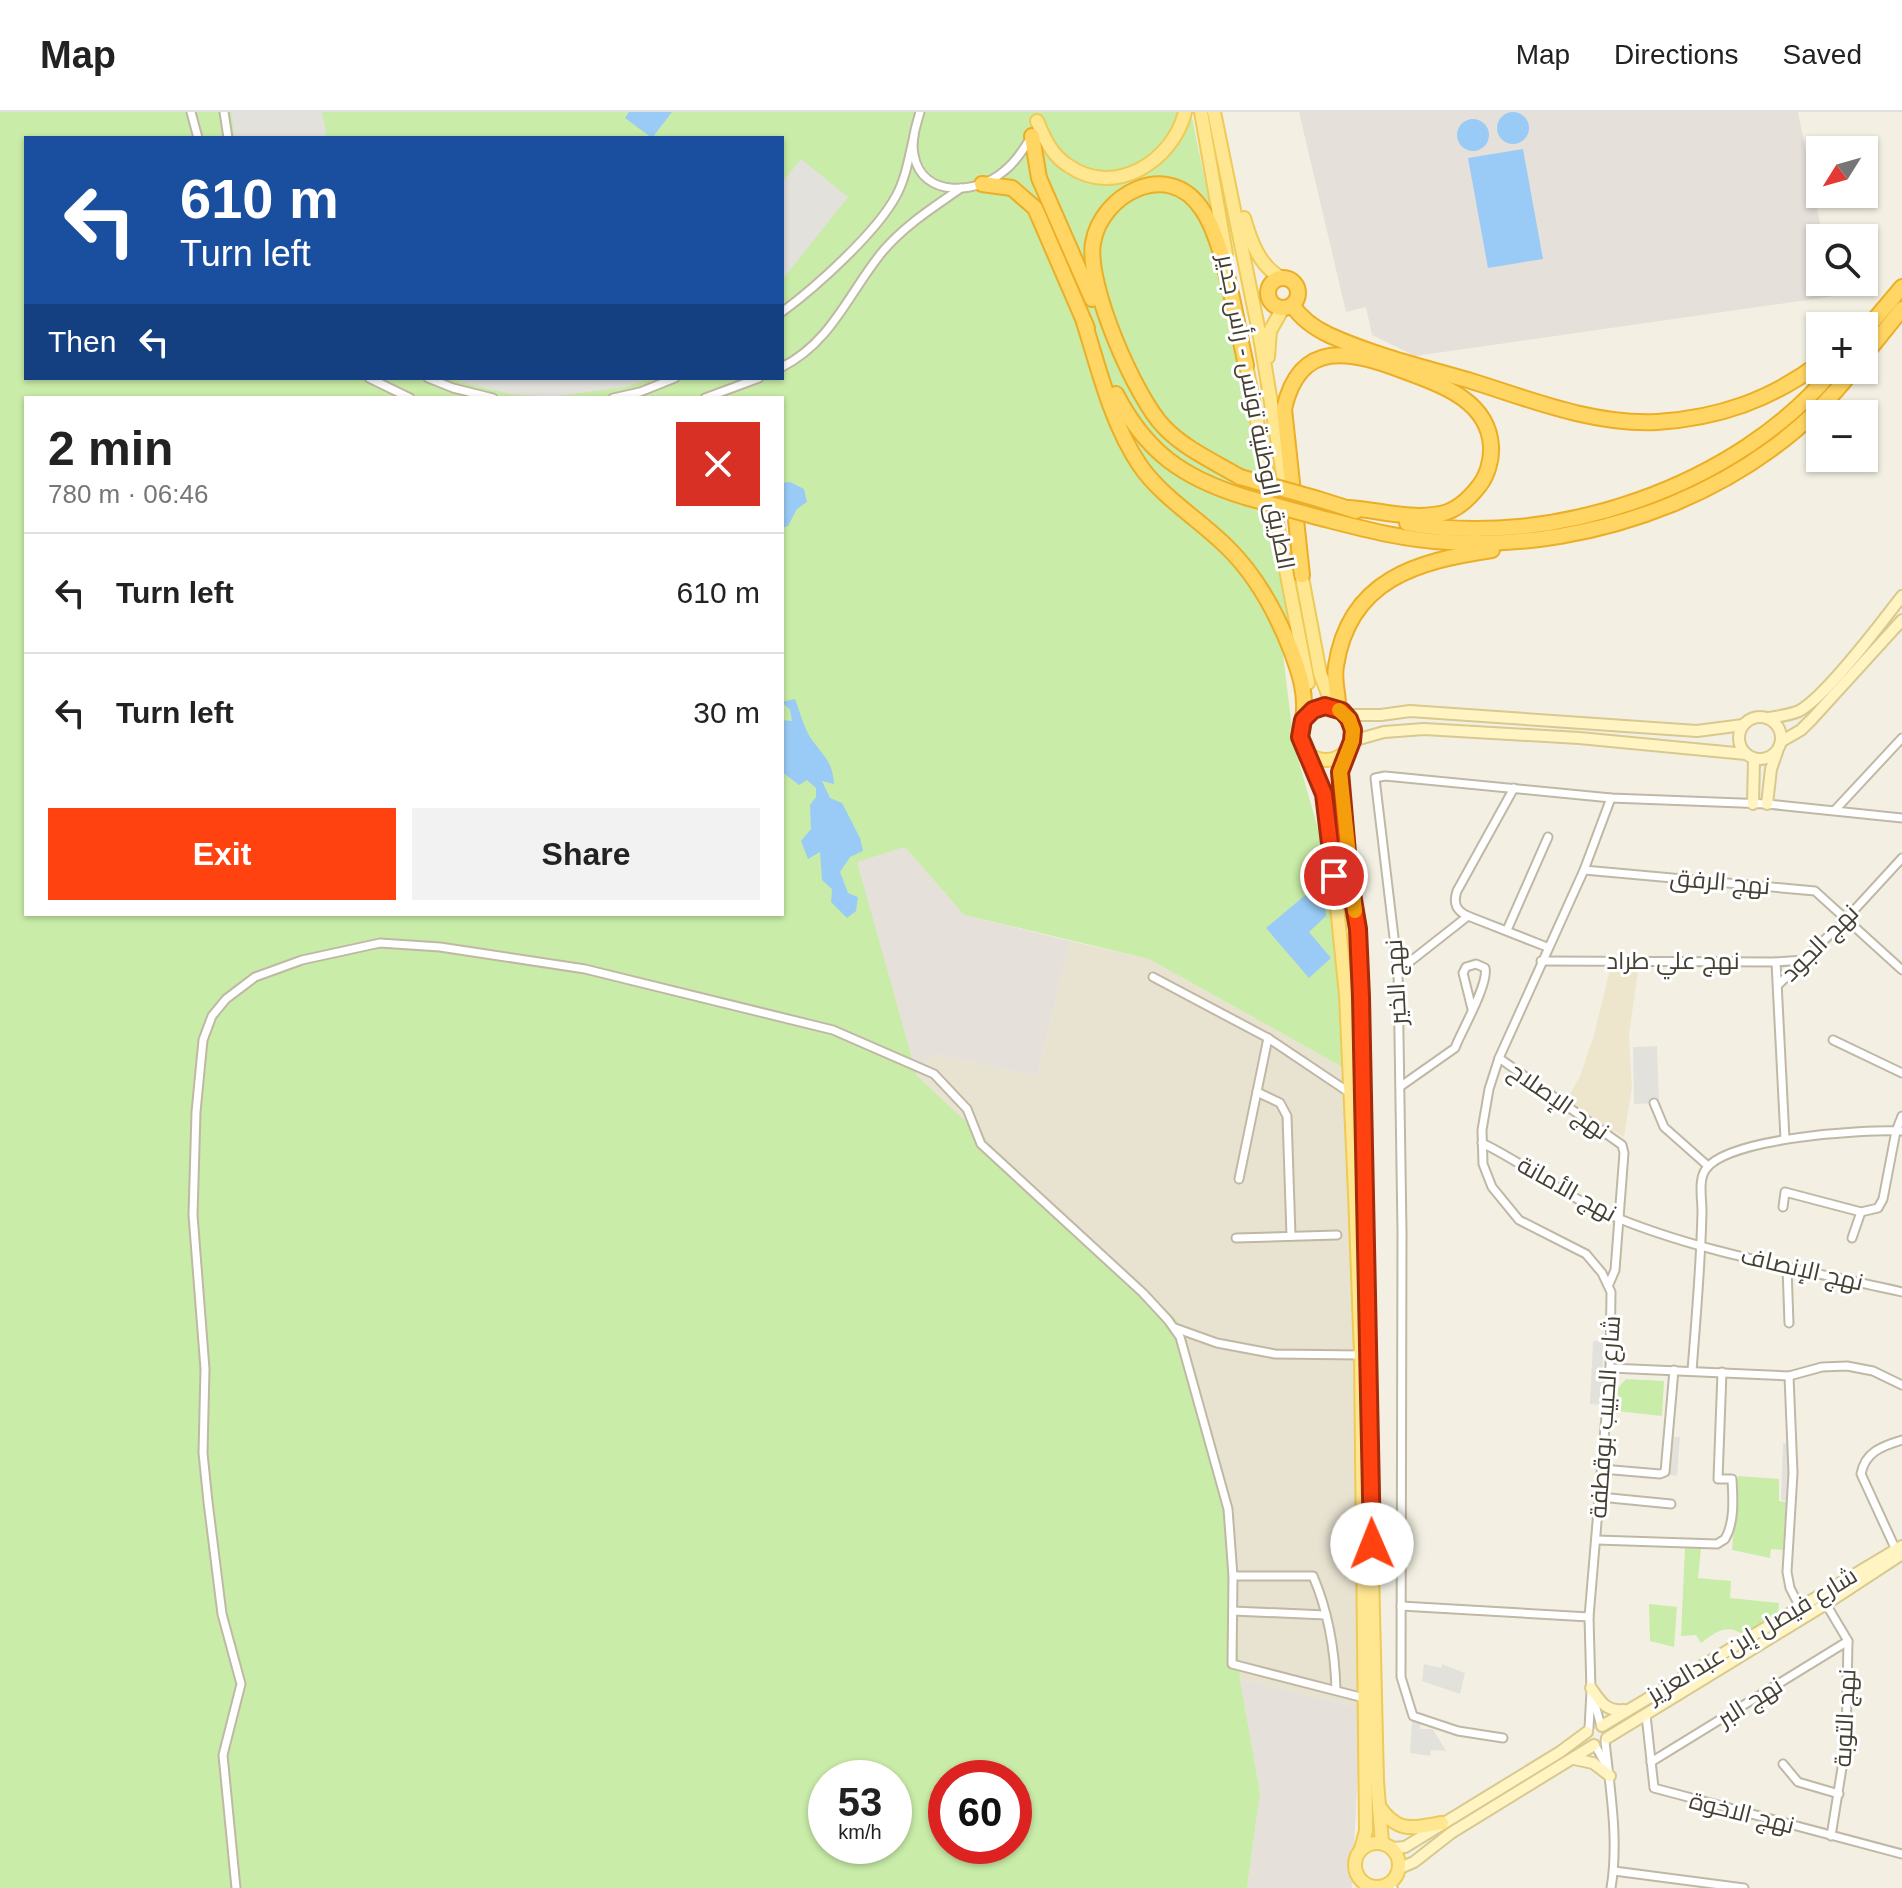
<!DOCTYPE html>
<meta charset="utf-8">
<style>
body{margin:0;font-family:Helvetica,Cairo,sans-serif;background:#f2f2f2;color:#222;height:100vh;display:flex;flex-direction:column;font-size:30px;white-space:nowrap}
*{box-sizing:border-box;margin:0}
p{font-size:26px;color:#767676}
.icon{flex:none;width:44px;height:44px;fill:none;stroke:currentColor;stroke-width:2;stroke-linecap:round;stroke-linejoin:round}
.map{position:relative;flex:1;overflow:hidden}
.side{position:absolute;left:24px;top:284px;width:760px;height:520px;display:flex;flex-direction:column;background:#fff;border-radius:0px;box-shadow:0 2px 6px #0004}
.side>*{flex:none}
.top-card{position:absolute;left:24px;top:24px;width:760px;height:244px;border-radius:0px;box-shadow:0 2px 6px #0004;background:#1a4fa0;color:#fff;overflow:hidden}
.needle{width:52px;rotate:233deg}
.buttons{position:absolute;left:1806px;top:24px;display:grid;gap:16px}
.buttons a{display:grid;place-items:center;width:72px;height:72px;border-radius:0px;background:#fff;box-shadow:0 2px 6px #0004;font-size:40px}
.speed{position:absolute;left:808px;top:1648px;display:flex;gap:16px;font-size:40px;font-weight:700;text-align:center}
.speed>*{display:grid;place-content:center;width:104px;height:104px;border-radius:50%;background:#fff;box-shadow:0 2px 6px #0004;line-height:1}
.speed small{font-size:20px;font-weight:400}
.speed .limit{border:12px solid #d22;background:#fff;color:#111}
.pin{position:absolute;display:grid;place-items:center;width:68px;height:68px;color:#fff;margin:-34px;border:4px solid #fff;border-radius:50%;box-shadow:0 2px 8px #0007}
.me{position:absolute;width:88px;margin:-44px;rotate:359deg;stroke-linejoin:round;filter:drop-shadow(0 0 6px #0008)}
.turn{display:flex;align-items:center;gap:28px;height:168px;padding:0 24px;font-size:36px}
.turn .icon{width:104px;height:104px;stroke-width:2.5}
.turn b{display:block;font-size:56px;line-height:68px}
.then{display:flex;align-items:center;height:76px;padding:0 24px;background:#0003;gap:16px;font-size:30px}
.round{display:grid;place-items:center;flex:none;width:84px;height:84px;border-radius:0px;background:#f2f2f2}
.summary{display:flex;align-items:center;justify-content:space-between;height:136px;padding:0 24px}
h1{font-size:48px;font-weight:800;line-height:60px}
.action{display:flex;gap:16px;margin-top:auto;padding:16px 24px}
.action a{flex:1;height:92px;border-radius:0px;background:#ff420f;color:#fff;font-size:32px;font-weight:800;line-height:92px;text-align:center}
.action a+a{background:#f2f2f2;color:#222}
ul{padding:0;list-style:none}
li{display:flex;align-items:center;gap:24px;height:120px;padding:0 24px;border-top:2px solid #e0e0e0}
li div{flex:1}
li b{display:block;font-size:30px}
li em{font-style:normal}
header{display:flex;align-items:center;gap:48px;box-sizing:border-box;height:112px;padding:0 40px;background:#fff;border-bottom:2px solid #e0e0e0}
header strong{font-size:38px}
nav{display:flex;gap:44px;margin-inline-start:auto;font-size:28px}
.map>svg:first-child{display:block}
.residential{fill:#e8e2d1}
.industrial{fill:#e5e0d9}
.education{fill:#eee6cc}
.green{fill:#c9eca8;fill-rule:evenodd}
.parking{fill:#e3e1dc}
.water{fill:#9acbf6}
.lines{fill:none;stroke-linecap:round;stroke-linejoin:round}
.street-casing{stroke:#c0b8a5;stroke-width:11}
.secondary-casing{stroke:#d7c98f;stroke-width:14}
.primary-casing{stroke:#eeca57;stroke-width:16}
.highway-casing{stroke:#ebae26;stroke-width:18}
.street{stroke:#fff;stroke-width:7}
.secondary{stroke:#fff4c2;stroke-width:10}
.primary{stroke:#ffe691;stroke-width:12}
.highway{stroke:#ffd563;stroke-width:14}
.highway-bridge-casing{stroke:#ebae26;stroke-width:18;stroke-linecap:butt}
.highway-bridge{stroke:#ffd563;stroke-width:14}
.route-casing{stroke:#a62b0a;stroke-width:20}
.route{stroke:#ff420f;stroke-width:14}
.slow{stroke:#f59e0b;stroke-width:14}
.labels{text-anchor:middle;stroke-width:6;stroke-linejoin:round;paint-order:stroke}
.street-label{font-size:24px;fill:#464033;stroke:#fff}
</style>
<header>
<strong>Map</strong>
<nav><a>Map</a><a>Directions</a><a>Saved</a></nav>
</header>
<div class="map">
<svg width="1902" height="1776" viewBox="0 0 1902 1776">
<rect width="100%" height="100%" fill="#f3f0e3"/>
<!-- residential -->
<path class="residential" d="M1070 829 1149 847 1346 957 1357 1251 1361 1596 1240 1567 1230 1395 917 964 934 942 1037 964Z"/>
<!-- industrial -->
<g class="industrial">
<path d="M1299 0H1798L1823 126H1820V170H1832L1835 184 1415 244 1372 223 1366 195 1346 200Z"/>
<path d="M905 735 964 803 1070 829 1037 964 934 942 917 964 856 750Z"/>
<path d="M1240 1567 1361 1596 1352 1776H1247L1260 1681Z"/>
</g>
<!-- education -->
<path class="education" d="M1610 857 1638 858 1629 923 1632 975 1624 1025 1565 991 1580 964 1594 923Z"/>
<!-- green -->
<g class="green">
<path d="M0 0H1191L1255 316 1295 531 1282 534 1294 633 1325 741 1346 957 1149 847 964 803 905 735 857 750 917 964 1174 1205 1185 1221 1230 1395 1240 1567 1260 1681 1247 1776H0ZM26 26H782V266H26ZM26 286H782V802H26ZM826 1666H894V1734H826ZM946 1666H1014V1734H946Z"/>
<path d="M1626 1267 1664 1269 1662 1304 1616 1299 1617 1277Z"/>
<path d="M1738 1364 1779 1367V1389L1786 1390 1783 1438 1771 1437 1770 1446 1732 1438Z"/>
<path d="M1685 1436 1701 1437 1698 1466 1731 1469 1730 1486 1779 1491 1778 1503 1743 1523C1727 1511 1716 1520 1701 1531L1696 1523 1681 1524Z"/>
<path d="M1649 1492 1677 1495 1674 1535 1650 1529Z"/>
</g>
<!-- parking -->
<g class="parking">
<path d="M231 0H322L327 26H235Z"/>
<path d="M801 47 848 85 782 168V71Z"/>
<path d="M445 266H655L624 275 552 285 510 282Z"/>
<path d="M1657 934 1659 991 1634 992 1633 935Z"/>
<path d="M1593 1229H1603L1602 1293 1590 1292Z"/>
<path d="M1671 1325H1680L1677 1364 1667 1362Z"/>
<path d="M1783 1331 1789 1332 1787 1389 1781 1388Z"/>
<path d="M1424 1552 1441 1556 1442 1552 1465 1561 1460 1582 1422 1569Z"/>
<path d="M1412 1607 1421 1608 1420 1617H1433L1446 1639 1431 1638 1430 1644 1410 1641Z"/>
</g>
<!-- water -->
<g class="water">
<path d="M629 0H672L652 26 625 6Z"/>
<circle cx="1513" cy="16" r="16"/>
<circle cx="1473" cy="23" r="16"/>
<path d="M1523 37 1543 147 1488 156 1468 46Z"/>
<path d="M790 370 804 377 807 390 797 397 788 414 782 416V371Z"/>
<path d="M795 587C800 600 804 617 812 628 824 644 833 651 834 672L822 669 830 686 842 691 860 726 863 739 850 745 840 760 848 781 858 785 856 799 847 806 831 790 832 777 822 768 820 740 808 747 801 729 811 717 810 693 816 685V676L807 668 799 673 782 660V608L792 609 790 598 782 590Z"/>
<path d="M1315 775 1324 782 1326 804 1309 820 1331 846 1309 866 1266 816Z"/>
</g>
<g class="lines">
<defs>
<g id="street">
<path d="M191 0 198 26"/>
<path d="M224 0 228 26"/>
<path d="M920 0C916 14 911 28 914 43 922 87 978 82 1004 59 1016 50 1024 37 1031 25"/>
<path d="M782 200C816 175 876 121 896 84 906 66 909 44 914 24"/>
<path d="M782 255C832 230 849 180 883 139 905 113 934 95 961 76"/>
<path d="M369 266 410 286"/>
<path d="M428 266 453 276 493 286"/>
<path d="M613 286 640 280 675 266"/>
<path d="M705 286 759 266"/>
<path d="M1835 698 1902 626"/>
<path d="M1584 758 1815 779 1902 858"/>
<path d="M1468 804C1456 799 1453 791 1457 779L1514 676"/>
<path d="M1507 818 1548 725"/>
<path d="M1541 849 1776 850 1805 848"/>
<path d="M1776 850 1785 1027"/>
<path d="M1398 859 1468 804 1547 835"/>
<path d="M1153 865 1268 926 1350 981"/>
<path d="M1778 873 1846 807 1902 746"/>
<path d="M1833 928 1902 961"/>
<path d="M1499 946 1622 1033 1624 1041 1615 1158 1609 1172"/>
<path d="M1401 974 1455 936 1457 931C1464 915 1489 870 1485 856L1476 852 1466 855 1463 861 1472 897"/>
<path d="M1257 980 1280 991 1287 1004 1291 1124"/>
<path d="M1654 991 1664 1015 1708 1054"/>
<path d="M1482 1031C1524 1051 1560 1081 1603 1100 1697 1141 1802 1157 1902 1180"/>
<path d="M1239 1067 1268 926"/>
<path d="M1783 1095 1785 1080 1861 1100 1878 1096 1883 1087 1896 1019 1902 1004"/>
<path d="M1236 1126 1337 1123"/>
<path d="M1852 1126 1861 1100"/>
<path d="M1787 1155 1789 1211"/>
<path d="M1175 1216 1217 1231 1275 1242 1361 1243"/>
<path d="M1610 1256 1789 1264 1822 1255 1847 1254 1873 1259 1902 1273"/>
<path d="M1692 1259C1696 1205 1701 1152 1702 1099 1702 1087 1698 1067 1706 1057 1728 1026 1864 1017 1902 1019"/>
<path d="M1789 1264 1793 1361 1787 1460 1790 1476 1805 1505"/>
<path d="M1602 1357 1660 1362 1665 1360 1674 1258"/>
<path d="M1600 1385 1671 1392"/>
<path d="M1597 1428 1717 1432 1725 1427C1735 1410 1733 1386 1732 1367H1718L1722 1260"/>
<path d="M1896 1438 1861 1362C1865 1340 1882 1334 1902 1328"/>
<path d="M1233 1464H1313C1328 1499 1335 1540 1336 1578"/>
<path d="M1826 1492 1848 1529 1846 1631 1831 1724"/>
<path d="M1401 1494 1589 1505"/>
<path d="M1233 1499 1325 1503"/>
<path d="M1592 1582 1601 1614"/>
<path d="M1646 1603 1654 1676 1902 1742"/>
<path d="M1589 1616 1591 1579 1589 1505 1610 1256 1611 1180 1602 1161 1586 1142 1519 1108 1492 1075 1483 1052 1482 1018 1489 977 1499 946 1584 758 1611 686"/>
<path d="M1503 1626 1458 1619 1413 1604 1401 1565 1402 1119 1398 859 1375 666 1385 664 1611 686 1767 692 1902 706"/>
<path d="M1605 1629C1610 1677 1619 1728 1611 1776"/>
<path d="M1595 1633 1606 1653"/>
<path d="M1651 1650 1848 1529"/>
<path d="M1783 1652 1798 1670 1839 1682"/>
<path d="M1614 1759 1744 1776"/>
<path d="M1391 1771 1393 1776"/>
<path d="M236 1776 223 1643 241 1572 222 1502 208 1390 203 1341 205 1257 193 1103 196 1000 203 928 212 904 226 887 255 865 302 848 380 831 440 835 585 857 833 918 934 962 967 997 981 1032 1143 1181 1168 1208 1180 1225 1228 1397 1233 1464 1232 1552 1364 1586"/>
</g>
<g id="secondary">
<path d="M1345 603H1381L1410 599 1697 619 1743 613"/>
<circle cx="1760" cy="626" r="21"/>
<path d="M1769 606C1779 604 1790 603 1799 599 1825 586 1882 510 1902 484"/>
<path d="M1352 629 1384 620 1424 617 1579 626 1746 642"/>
<path d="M1782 629 1801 618 1812 607 1902 508"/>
<path d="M1753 692 1754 647"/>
<path d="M1767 692 1771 657 1777 640"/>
<path d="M1591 1576C1600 1589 1606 1600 1624 1598"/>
<path d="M1602 1614 1902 1434"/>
<path d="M1607 1626 1826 1492 1902 1442"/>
<path d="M1574 1647 1593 1651 1610 1664"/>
<path d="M1392 1736 1405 1735 1560 1640 1587 1620"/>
<path d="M1400 1756 1414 1750 1451 1721 1594 1633"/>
</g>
<g id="primary">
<path d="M1201 0 1226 142"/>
<path d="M1214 0 1260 225 1287 386"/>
<path d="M1037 9C1044 26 1052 44 1069 54 1115 86 1173 49 1185 0"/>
<path d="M1244 106C1251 130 1259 153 1281 166"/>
<path d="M1268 245 1270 219 1283 196"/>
<path d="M1245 247 1308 571"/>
<path d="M1300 455 1320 561 1333 595"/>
<circle cx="1326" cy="621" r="27"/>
<path d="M1348 638 1340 660 1349 764 1358 817 1361 885 1367 1196"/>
<path d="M1308 641 1324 682 1328 706 1346 883 1355 1081 1361 1243 1366 1719 1361 1737"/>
<path d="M1368 1291 1377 1669 1382 1731"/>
<path d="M1379 1694C1398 1722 1413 1716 1442 1711"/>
<circle cx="1377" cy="1753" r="22"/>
</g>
<g id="highway">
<path d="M1032 24 1039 66 1092 187"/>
<path d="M982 72 1012 76 1035 96 1087 216"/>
<circle cx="1283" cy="181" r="15"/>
<path d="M1292 193C1301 206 1314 216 1329 223 1373 243 1422 255 1468 268 1529 287 1592 313 1657 310 1719 306 1770 288 1820 251"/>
<path d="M1084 210C1099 257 1111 310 1139 352 1161 385 1199 407 1227 435 1257 464 1276 500 1291 538 1300 562 1307 583 1303 608"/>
<path d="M1864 220 1902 175"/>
<path d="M1864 244 1902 197"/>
<path d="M1116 282C1146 340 1183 366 1245 385"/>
<path d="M1240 365C1215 350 1185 337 1164 315 1135 285 1086 172 1093 131 1101 82 1168 47 1201 96 1225 129 1236 211 1246 253"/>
<path d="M1318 387 1356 399"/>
<path d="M1317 405C1360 416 1403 428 1448 430 1596 439 1761 378 1853 258"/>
<path d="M1407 411C1553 438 1739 373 1833 258"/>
<path d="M1302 463 1284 297C1300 226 1351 239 1404 259 1441 273 1488 288 1491 334 1492 348 1487 364 1479 374 1469 387 1456 399 1440 402 1410 408 1379 398 1349 396"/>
<path d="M1338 597C1339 583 1333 569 1336 554 1349 467 1418 449 1492 438"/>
</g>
</defs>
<!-- street casing -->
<use href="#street" class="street-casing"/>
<!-- secondary casing -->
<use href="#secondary" class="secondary-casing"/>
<!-- primary casing -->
<use href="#primary" class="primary-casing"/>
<!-- highway casing -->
<use href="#highway" class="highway-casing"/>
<!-- street -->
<use href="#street" class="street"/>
<!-- secondary -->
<use href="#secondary" class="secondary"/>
<!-- primary -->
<use href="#primary" class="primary"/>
<!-- highway -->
<use href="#highway" class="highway"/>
<defs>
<g id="highway-bridge">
<path d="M1240 365 1318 387"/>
<path d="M1245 385 1317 405"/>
</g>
</defs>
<!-- highway-bridge casing -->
<use href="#highway-bridge" class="highway-bridge-casing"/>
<!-- highway-bridge -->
<use href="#highway-bridge" class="highway-bridge"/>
</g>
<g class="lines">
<defs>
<path id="route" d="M1334 764 1324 682 1300 625 1303 608 1313 598 1325 594 1342 599 1349 607 1353 618 1352 629 1340 660 1349 764 1358 817 1361 885 1372 1432"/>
</defs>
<!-- route casing -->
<use href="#route" class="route-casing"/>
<!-- route -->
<use href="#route" class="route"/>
<!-- slow -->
<path class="slow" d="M1339 598 1349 607 1353 618 1352 629 1340 660 1355 799"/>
</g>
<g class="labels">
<!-- street labels -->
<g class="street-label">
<text transform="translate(1256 300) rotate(79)" y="8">الطريق الوطنية تونس - رأس جدير</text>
<text transform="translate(1720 770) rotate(5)" y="8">نهج الرفق</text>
<text transform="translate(1820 831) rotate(-45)" y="8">نهج الجود</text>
<text x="1673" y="857">نهج علي طراد</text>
<text transform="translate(1396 870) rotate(-93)" y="8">نهج الخير</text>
<text transform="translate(1559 989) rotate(35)" y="8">نهج الإصلاح</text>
<text transform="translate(1567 1077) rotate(29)" y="8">نهج الأمانة</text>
<text transform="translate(1802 1157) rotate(13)" y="8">نهج الإنصاف</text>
<text transform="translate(1605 1305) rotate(-86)" y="8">شارع الحبيب بوقطفة</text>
<text transform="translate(1752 1523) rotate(-31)" y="8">شارع فيصل إبن عبدالعزيز</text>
<text transform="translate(1750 1590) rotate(-32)" y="8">نهج البر</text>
<text transform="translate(1845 1606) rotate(-87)" y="8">نهج التوبة</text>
<text transform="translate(1742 1701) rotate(14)" y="8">نهج الاخوة</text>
</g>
</g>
</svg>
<div class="buttons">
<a><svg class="needle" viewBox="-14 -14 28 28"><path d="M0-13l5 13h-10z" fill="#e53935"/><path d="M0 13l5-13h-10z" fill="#767676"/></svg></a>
<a><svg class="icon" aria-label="search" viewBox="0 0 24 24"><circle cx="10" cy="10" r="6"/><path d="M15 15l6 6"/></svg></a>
<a>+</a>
<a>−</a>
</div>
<div class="speed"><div>53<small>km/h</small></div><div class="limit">60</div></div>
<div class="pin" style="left:1334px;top:764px;background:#d93025"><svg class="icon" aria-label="arrive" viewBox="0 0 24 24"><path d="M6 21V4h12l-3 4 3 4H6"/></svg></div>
<svg class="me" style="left:1372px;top:1432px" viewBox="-20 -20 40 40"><circle r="19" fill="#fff"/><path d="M0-13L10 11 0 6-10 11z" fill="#ff420f"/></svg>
<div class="top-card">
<div class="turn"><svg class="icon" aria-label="left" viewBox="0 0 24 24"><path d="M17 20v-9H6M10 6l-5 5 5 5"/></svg><div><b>610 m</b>Turn left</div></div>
<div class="then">Then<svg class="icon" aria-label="left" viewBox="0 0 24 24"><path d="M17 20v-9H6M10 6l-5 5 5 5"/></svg></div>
</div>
<section class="side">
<div class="summary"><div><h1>2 min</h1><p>780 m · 06:46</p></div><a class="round" style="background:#d93025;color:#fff"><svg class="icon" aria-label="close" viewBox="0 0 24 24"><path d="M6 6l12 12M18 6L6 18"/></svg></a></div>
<ul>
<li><svg class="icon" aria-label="left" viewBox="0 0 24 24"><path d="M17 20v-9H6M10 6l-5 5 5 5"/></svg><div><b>Turn left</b></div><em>610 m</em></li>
<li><svg class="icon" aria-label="left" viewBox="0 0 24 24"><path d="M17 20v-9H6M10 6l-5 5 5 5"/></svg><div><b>Turn left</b></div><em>30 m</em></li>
</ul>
<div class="action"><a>Exit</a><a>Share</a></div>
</section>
</div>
